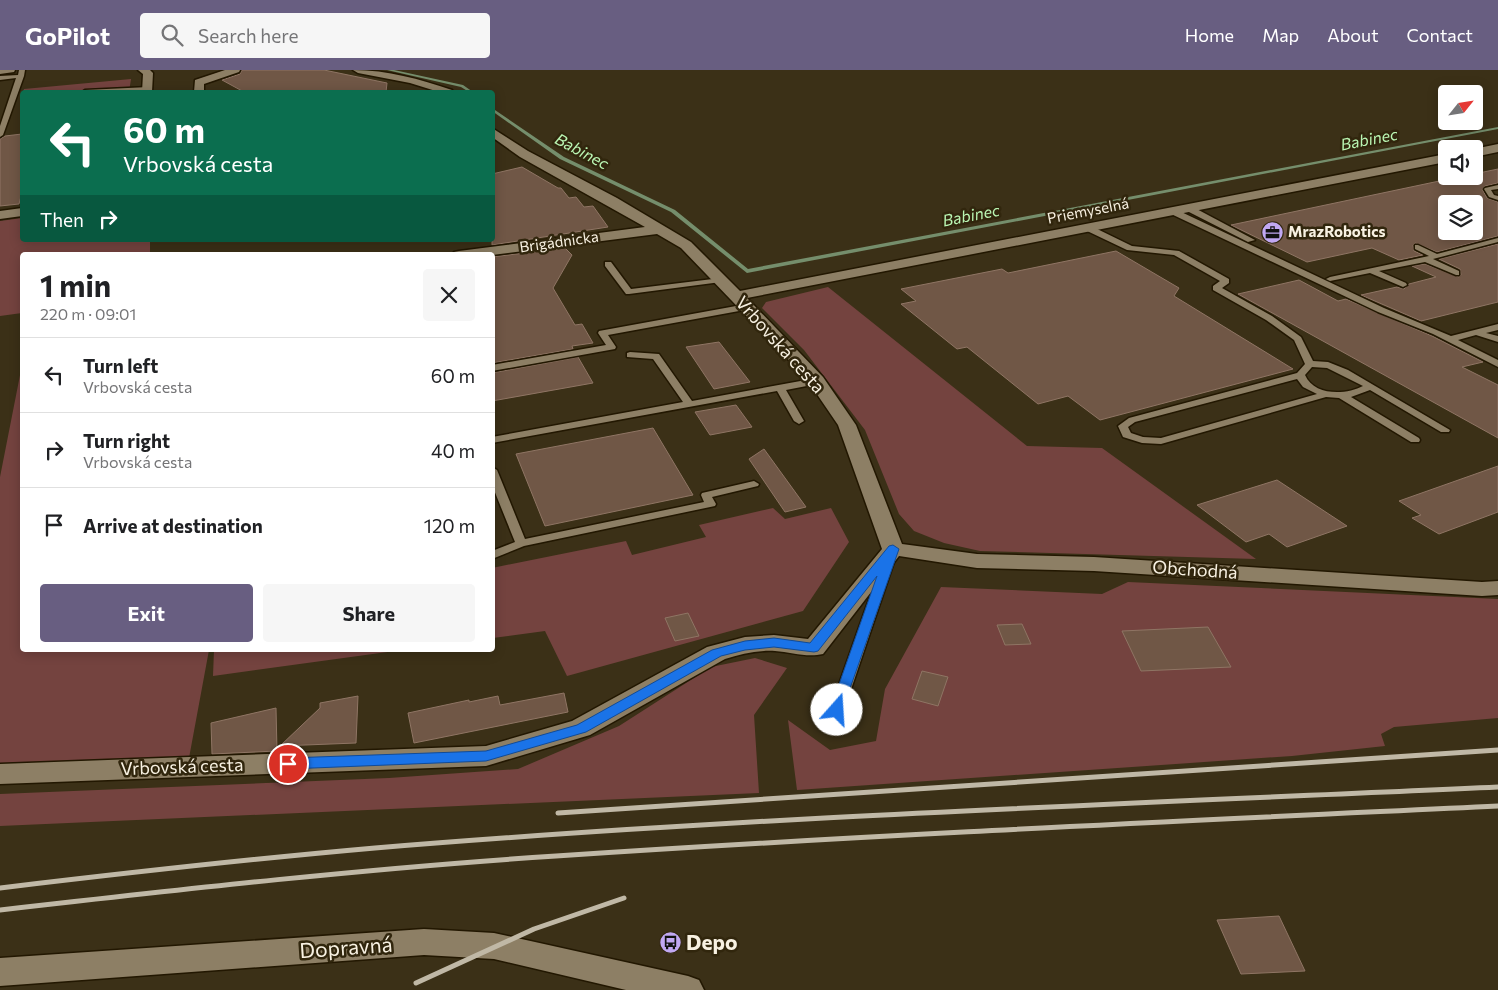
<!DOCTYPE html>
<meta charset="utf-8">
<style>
body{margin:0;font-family:Commissioner,sans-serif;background:#f6f6f6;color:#202124;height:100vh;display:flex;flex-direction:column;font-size:19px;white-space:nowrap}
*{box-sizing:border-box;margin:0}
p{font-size:16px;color:#757577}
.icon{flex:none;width:28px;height:28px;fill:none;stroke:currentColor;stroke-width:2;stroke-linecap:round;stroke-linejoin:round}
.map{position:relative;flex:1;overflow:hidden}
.panel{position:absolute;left:20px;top:182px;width:475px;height:400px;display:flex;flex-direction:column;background:#fff;border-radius:5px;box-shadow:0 2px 12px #0003}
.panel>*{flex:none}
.top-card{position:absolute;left:20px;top:20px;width:475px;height:152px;border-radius:5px;box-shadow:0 2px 12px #0003;background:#0b6e4f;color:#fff;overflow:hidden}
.needle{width:32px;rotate:60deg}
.tools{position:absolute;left:1438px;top:15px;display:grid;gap:10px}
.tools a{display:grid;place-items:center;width:45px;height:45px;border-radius:5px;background:#fff;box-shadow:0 2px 12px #0003;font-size:25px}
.pin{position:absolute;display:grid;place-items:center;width:42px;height:42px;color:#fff;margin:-21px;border:2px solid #fff;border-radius:50%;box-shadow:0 1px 5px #0007}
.me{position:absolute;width:55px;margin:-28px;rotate:19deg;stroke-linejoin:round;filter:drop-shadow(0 0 4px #0008)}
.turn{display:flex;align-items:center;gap:18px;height:105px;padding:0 20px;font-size:22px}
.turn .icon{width:65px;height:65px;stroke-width:2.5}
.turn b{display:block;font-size:35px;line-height:42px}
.then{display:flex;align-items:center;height:48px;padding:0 20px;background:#0003;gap:10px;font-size:19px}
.round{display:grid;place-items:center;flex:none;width:52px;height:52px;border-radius:5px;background:#f6f6f6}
.headline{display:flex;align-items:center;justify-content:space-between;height:85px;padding:0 20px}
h1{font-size:30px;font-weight:700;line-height:38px}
.primary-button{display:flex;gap:10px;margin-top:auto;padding:10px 20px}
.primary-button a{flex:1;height:58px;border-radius:5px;background:#685e81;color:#fff;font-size:20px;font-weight:700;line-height:58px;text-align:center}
.primary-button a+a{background:#f6f6f6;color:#202124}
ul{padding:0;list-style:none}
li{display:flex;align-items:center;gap:15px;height:75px;padding:0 20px;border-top:1px solid #e0e0e0}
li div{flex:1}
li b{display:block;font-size:19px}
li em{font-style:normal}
header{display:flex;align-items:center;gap:30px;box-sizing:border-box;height:70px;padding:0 25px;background:#685e81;color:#fff}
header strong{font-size:24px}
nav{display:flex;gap:28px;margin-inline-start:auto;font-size:18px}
.search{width:350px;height:45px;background:#f6f6f6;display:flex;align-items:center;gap:12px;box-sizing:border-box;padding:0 18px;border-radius:5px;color:#757577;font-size:19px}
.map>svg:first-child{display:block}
.green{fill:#74433f}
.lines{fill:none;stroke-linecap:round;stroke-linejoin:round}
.stream{fill:#758e6c;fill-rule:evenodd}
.building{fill:#705746;stroke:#8f7564;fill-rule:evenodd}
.lane-casing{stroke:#221701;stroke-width:3}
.street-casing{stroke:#221701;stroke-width:3}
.lane{fill:#8d7f65;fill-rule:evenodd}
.street{fill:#8d7f65;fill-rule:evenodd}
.rail{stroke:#c0b8a6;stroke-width:5}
.route{fill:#1a73e8;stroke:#114b97}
.labels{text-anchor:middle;stroke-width:5;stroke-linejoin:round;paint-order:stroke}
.far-street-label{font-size:15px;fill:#f8f1e2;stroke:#31260d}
.far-poi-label{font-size:15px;font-weight:bold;fill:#f8f1e2;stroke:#31260d;text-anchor:start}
.far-water-label{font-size:16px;font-style:italic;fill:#baf6b3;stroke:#31260d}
.street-label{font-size:18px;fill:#f8f1e2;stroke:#31260d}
.near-poi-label{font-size:21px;font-weight:bold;fill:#f8f1e2;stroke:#31260d;text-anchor:start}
.near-street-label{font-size:21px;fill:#f8f1e2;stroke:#31260d}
</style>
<header>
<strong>GoPilot</strong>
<div class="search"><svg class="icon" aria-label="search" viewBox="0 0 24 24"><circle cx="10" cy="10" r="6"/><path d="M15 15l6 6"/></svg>Search here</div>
<nav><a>Home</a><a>Map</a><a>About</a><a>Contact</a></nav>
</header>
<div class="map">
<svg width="1498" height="920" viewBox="0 0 1498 920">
<rect width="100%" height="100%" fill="#3b3017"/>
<!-- green -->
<g class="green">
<path d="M131 9 129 22H23L24 19Z"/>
<path d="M22 148V170H150V185H22V243L0 246V151Z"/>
<path d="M828 217 1027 376 1102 378 1256 489 980 481 944 473 914 461 899 444 865 360 804 280 762 238 766 232Z"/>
<path d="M22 295V580H209L189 688 0 697V407Z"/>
<path d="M773 438 785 449 831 438 849 472 803 541 567 606 545 561 493 568 492 498 626 471 632 485 706 467 699 455Z"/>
<path d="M1128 512 1498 529V648L1394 657 1381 664 1385 676 1292 686 797 720 788 650 830 680 876 671 885 619 941 517 1102 524Z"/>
<path d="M214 580H402L213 606Z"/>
<path d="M755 588 787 598 754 645 759 723 0 756V724L389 708 518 699 619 656 711 597Z"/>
</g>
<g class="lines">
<!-- stream -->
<g class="stream">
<path d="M387 0H394L463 15 473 22H469L461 17Z"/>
<path d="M492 38 564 87 675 140 748 199 1498 57V59L747 203 671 142 560 89 492 41Z"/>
</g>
</g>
<!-- building -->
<g class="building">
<path d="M242 0H324L387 13 386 22H244L222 10 240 4Z"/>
<path d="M22 64V122L19 134 0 136V69L5 66Z"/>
<path d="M522 97 558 118H561L569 128 576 127 584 137 593 136 608 157 492 175V104Z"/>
<path d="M1498 99V113L1485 116 1482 119 1487 128 1498 132V166L1437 182 1415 173 1413 175 1414 181 1423 185 1399 190 1372 178 1307 192 1231 155 1463 106H1474V104ZM1446 134H1474V161H1446Z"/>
<path d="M1498 174V232L1421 251 1361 225 1397 217 1404 219 1409 214 1436 207 1412 196 1425 194 1459 207 1461 205 1460 199 1439 189Z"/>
<path d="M565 178 572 185 553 218 575 255 582 254 593 273 572 276 573 279 492 293V187Z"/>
<path d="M1116 181 1179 218 1174 226 1293 299 1100 350 1068 326 1038 334 967 277 957 279 901 234 916 231 901 219 1002 199 1008 203Z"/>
<path d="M1299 210 1338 231 1346 229 1432 266 1483 292 1462 297 1498 315V368L1238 224Z"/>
<path d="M719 272 750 312 714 319 686 277Z"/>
<path d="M578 287 593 313 492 331V303Z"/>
<path d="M736 335 752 357 710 365 695 342Z"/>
<path d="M653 358 693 425 545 456 516 384Z"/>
<path d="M764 379 806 437 785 442 749 389Z"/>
<path d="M1498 396V442L1439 464 1412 448 1421 445 1399 431Z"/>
<path d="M1277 410 1347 456 1287 477 1269 464 1246 472 1197 435Z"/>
<path d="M688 543 699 566 675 571 665 548Z"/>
<path d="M1022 554 1031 574 1005 575 997 555Z"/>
<path d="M1208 557 1231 597 1141 601 1122 561Z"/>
<path d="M922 601 948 607 938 636 912 629Z"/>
<path d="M564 623 568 642 414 673 408 643 469 630V632L498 626 500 635Z"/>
<path d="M358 626 356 673 280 676 320 638V633Z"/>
<path d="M276 638 277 681 212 684 211 653Z"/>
<path d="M1279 846 1305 901 1241 904 1217 850Z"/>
</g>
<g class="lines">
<defs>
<g id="lane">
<path d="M19 0H25L24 6 3 65 0 67V56L16 8 0 10V6L18 5Z"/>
<path d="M149 17 147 20 82 22 85 20Z"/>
<path d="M1498 115V119L1491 120 1494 125 1498 126V130L1489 127 1484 119 1485 118Z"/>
<path d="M1185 136H1191L1255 170 1248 172 1185 140Z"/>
<path d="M1169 139H1175L1384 238 1451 266 1498 254V260L1486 263 1498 266V272L1476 265 1458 270 1498 290V297L1433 264 1378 242 1169 143Z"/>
<path d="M1085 156H1091L1132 176 1179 181 1229 209V213L1222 218 1272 246 1301 267 1313 291 1328 292 1348 300 1450 360 1449 362H1441L1370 320 1351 327 1419 368 1420 370 1419 372H1411L1339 328 1326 327 1161 374 1142 373 1123 367 1118 356 1129 348 1297 303 1305 294 1294 270 1266 250 1213 220V216L1220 211 1174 185 1127 180 1085 160ZM1312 297 1327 298 1363 316C1346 325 1314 326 1305 305ZM1297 309 1303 317 1317 324 1161 368 1143 367 1131 363 1128 357 1135 352Z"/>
<path d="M1498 168V172L1433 189 1459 201V205H1456L1425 192 1379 201 1406 213 1407 215 1403 217 1370 203 1330 211 1326 209 1330 207 1429 186 1415 179V175H1418L1437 184Z"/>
<path d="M605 192H611L631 219 721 208 725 210 721 212 629 224H626L605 196Z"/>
<path d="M747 234 750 235V239L608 265 616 277 615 279 492 301V295L606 275 598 263 599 261Z"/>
<path d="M630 282 659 284 692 331 817 308 822 311 817 314 786 320 804 351 799 354 794 351 777 321 492 373V367L683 332 653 289 627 287V283Z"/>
<path d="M492 397 497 400 525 469 704 432 701 425 702 423 754 411 759 414 758 416 712 427 716 434 715 436 524 476 492 489V481L515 472 492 415Z"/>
<path d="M888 488 894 492 844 640 842 643H832L830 640 882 492Z"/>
</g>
<g id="street">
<path d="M0 0H15L14 2 0 4Z"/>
<path d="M138 0H150L153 3 152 22H142L143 4Z"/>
<path d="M225 0H240L239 2 204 14V22H194L195 10Z"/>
<path d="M353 0C388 0 419 9 452 20L453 22H439L410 13 358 3Z"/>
<path d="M492 58 528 81 617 128 691 172 740 221 1446 84V92L747 228 823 307 856 355 902 474 977 484 1094 487 1482 512 1498 511V525L1482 526 1094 501 977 498 899 486 823 584C807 588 791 582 775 581 758 580 741 584 725 589L590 665 486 696 0 714V694L486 676 572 651 707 577 745 567 774 565 808 569 882 479 838 355 810 314 787 288 681 178 657 164 492 185H452L454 182 459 181 645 157 520 87 492 67Z"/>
<path d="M1498 74V82L1474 87V79Z"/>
<path d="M22 138V146L0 149V141Z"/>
<path d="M424 859 494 863 688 906 699 910 704 920H626L494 889 424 885 0 916V888Z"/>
</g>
</defs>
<!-- lane casing -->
<use href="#lane" class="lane-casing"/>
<!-- street casing -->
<use href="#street" class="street-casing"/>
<!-- lane -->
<use href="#lane" class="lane"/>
<!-- street -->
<use href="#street" class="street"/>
<!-- rail -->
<g class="rail">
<path d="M558 743 1498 680"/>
<path d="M0 818C125 803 250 789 375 778 749 747 1124 734 1498 717"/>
<path d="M0 840C185 819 370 798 556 786 870 765 1184 751 1498 736"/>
<path d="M416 913 534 859 624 828"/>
</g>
</g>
<!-- route -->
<path class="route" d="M893 475 899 479 841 644H832L830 640 877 506 818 581 814 582 774 577 745 580 721 586 586 662 486 691 288 699 283 697 281 694 283 690 288 688 486 681 577 655 712 580 745 571 774 568 810 573 889 476Z"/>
<!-- icons -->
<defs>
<symbol id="office-disc" viewBox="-11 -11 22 22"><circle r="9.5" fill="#c1a8f3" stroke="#31260d"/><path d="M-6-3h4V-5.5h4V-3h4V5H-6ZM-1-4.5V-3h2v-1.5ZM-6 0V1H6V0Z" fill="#111"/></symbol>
<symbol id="bus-disc" viewBox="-11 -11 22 22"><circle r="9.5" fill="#c1a8f3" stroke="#31260d"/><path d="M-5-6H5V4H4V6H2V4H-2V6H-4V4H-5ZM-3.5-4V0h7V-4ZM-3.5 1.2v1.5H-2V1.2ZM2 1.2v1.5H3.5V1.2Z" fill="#111"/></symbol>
</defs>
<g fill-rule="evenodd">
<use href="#office-disc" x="1260" y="150" width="25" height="25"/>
<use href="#bus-disc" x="658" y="860" width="25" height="25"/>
</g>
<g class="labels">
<!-- far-street labels -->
<g class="far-street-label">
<text transform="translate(1088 141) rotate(-11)" y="5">Priemyselná</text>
<text transform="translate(559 172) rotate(-8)" y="5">Brigádnicka</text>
</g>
<!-- far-poi labels -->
<g class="far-poi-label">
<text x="1288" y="167">MrazRobotics</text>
</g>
<!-- far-water labels -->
<g class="far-water-label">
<text transform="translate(1369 69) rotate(-11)" y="6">Babinec</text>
<text transform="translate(582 81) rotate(28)" y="6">Babinec</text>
<text transform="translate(971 145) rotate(-11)" y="6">Babinec</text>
</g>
<!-- street labels -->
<g class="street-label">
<text transform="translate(780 275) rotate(48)" y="6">Vrbovská cesta</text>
<text transform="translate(1195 500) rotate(4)" y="6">Obchodná</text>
<text transform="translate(182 697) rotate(-2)" y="6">Vrbovská cesta</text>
</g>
<!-- near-poi labels -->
<g class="near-poi-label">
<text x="686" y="880">Depo</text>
</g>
<!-- near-street labels -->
<g class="near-street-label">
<text transform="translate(346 878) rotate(-4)" y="7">Dopravná</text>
</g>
</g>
</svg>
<div class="tools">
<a><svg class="needle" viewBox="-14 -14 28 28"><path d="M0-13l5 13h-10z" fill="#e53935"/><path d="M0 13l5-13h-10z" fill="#757577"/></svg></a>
<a><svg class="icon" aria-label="sound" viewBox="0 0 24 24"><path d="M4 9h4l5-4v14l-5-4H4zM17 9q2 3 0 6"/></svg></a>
<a><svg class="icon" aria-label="layers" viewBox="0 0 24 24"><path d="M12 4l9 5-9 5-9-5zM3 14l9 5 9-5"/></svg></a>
</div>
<div class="pin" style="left:288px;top:694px;background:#d93025"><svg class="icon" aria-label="arrive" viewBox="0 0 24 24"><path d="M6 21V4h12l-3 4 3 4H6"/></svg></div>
<svg class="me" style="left:837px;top:640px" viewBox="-20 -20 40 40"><circle r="19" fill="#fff"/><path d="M0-13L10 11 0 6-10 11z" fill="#1a73e8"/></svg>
<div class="top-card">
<div class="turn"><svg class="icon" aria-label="left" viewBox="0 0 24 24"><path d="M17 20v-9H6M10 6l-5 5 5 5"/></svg><div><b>60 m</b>Vrbovská cesta</div></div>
<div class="then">Then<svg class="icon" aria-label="right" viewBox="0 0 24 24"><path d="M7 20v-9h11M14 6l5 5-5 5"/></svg></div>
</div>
<section class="panel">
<div class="headline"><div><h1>1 min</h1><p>220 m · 09:01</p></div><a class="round"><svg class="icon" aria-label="close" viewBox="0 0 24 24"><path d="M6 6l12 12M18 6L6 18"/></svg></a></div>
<ul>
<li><svg class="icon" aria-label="left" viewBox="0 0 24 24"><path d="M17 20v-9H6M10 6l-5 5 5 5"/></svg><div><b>Turn left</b><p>Vrbovská cesta</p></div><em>60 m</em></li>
<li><svg class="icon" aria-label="right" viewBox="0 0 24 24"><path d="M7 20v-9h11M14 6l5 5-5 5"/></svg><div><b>Turn right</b><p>Vrbovská cesta</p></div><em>40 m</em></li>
<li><svg class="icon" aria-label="arrive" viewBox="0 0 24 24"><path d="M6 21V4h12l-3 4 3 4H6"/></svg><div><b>Arrive at destination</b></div><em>120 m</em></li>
</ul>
<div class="primary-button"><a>Exit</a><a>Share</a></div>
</section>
</div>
